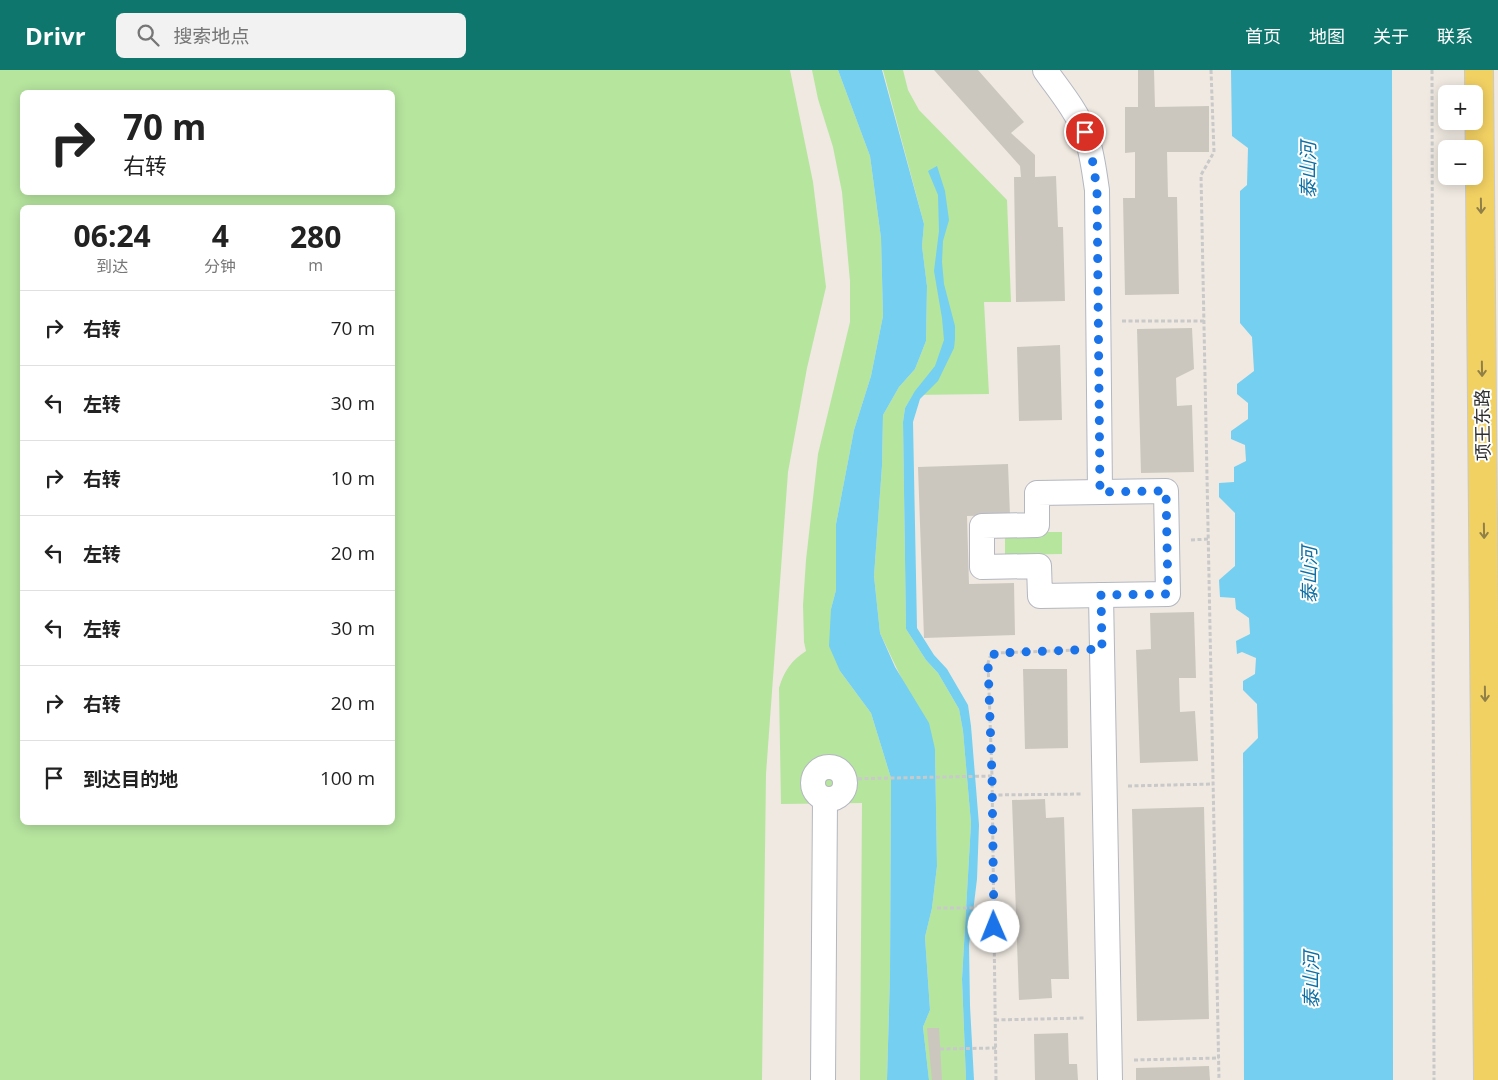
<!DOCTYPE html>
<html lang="zh">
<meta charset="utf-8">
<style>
body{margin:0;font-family:"Open Sans","Noto Sans SC",sans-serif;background:#f2f2f2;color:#222;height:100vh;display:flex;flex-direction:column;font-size:19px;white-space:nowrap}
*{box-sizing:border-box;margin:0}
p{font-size:16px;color:#767676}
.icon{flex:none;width:28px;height:28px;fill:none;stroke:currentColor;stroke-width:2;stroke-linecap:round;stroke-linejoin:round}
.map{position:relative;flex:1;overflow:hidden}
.panel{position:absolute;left:20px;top:135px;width:375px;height:620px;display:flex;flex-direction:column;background:#fff;border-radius:8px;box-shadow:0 2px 12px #0003}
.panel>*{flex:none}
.hud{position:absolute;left:20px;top:20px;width:375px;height:105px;border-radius:8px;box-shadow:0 2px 12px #0003;background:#fff;color:#222;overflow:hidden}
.tools{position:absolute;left:1438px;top:15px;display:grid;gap:10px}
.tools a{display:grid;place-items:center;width:45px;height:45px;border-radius:8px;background:#fff;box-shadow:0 2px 12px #0003;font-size:25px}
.pin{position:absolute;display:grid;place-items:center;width:42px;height:42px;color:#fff;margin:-21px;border:2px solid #fff;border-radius:50%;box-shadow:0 1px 5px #0007}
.me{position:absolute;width:55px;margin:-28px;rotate:359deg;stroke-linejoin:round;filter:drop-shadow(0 0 4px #0008)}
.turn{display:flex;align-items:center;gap:18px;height:105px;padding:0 20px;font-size:22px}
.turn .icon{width:65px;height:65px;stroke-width:2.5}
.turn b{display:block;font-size:35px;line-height:42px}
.eta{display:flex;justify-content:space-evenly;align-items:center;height:85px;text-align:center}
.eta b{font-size:30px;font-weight:700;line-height:35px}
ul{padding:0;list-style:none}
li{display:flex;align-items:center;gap:15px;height:75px;padding:0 20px;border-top:1px solid #e0e0e0}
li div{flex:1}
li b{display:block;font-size:19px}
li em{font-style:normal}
header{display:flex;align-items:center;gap:30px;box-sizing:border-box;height:70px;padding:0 25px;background:#0f766e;color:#fff}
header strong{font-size:24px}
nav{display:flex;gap:28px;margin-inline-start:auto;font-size:18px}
.search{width:350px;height:45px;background:#f2f2f2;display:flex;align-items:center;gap:12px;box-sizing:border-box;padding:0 18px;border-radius:8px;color:#767676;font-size:19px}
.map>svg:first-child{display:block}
.green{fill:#b6e59e;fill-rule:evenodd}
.water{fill:#75cff0}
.building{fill:#cbc7bf}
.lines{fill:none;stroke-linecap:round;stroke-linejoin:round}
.minor-casing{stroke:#b4b7c1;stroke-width:26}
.major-casing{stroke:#c9c9c9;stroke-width:30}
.path{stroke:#c9c9c9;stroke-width:3;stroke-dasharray:4 2.5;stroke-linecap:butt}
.minor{stroke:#fff;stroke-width:24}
.major{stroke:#f2d163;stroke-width:28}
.oneway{stroke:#908048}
.route{stroke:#1a73e8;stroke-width:9;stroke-dasharray:0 16.2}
.labels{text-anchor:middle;stroke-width:4;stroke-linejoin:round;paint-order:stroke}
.street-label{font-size:18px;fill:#2e2e2e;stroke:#fff}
.water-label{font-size:19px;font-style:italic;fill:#0d6fa3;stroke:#fff}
</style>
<header>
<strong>Drivr</strong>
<div class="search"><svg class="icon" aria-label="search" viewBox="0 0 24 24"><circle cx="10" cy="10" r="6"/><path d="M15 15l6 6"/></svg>搜索地点</div>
<nav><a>首页</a><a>地图</a><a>关于</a><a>联系</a></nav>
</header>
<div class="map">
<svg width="1498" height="1010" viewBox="0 0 1498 1010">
<rect width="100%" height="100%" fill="#efe9e1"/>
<!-- green -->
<g class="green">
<path d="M0 0H790L813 112 826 217 807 298 788 402 766 704 762 1010H0ZM392 22V122H22V22ZM22 138H392V752H22Z"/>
<path d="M812 0H838L870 86 881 168 883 246 871 306 854 360 836 454V520L831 539 840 601 871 643 891 708 890 905 887 1010H860L862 733 781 734 779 618C784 601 791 591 806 581L804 572 803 535 806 490 818 384 850 252V211L842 122 833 77 818 29Z"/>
<path d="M883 0H903L908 20 919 40 1007 130 1011 232H984L989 324 913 325 905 338 903 352 906 559 926 590 938 603 959 639 963 661 971 753 962 909 966 1010H929L923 957 930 940 925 867 932 838 937 796 935 679 880 563 874 506 882 396 883 345 899 317 915 299 926 271 927 216 922 176 924 154Z"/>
<path d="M1005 462H1062V484L1005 485Z"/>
</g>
<!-- water -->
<g class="water">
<path d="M838 0H882L924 154 922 176 927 216 926 271 915 299 899 317 883 345 882 396 874 506 880 563 895 597 929 653 935 679 937 796 932 838 925 867 930 940 923 957 929 1010H887L890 905 891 708 871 643 840 601 829 576 831 539 836 520V454L854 360 871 306 883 246 881 168 870 86Z"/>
<path d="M1231 0H1392L1393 1010H1244L1243 683 1258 668 1257 634 1243 620V611L1255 604 1256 588 1242 582 1237 584 1236 571 1250 564 1249 548 1236 539 1235 528 1220 527 1219 510 1235 496V443L1219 427V413L1234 412V397L1246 391 1245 375 1231 369V361L1248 349V333L1237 324V314L1254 301 1252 267 1240 253V121L1247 115 1248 78 1232 66Z"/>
<path d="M937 96 945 121 949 150 943 171 942 192 944 214 955 256V269L954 278 938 311 920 329 913 352 917 558 934 585 947 599 968 635 971 656 979 755 977 809 969 875 970 936 974 1010H966L962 909 971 753 963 661 959 639 938 603 926 590 906 559 903 352 905 338 915 321 935 296 944 270 942 248 934 201 939 161 938 125 928 101Z"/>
</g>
<!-- building -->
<g class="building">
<path d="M934 0H978L1024 52 1011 63 1035 85V107L1056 106 1058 157H1063L1065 231 1016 232 1014 107H1021L1020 96Z"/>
<path d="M1138 0H1154L1155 37 1209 36V82H1167L1168 127H1177L1179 224 1125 225 1123 128H1135V82L1125 83V37H1138Z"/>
<path d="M1192 258 1194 299 1176 308 1177 336 1192 335 1194 402 1141 403 1137 259Z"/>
<path d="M1060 275 1062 350 1019 351 1017 277Z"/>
<path d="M1008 394 1010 445 967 446 969 514 1014 513 1015 565 924 568 918 397Z"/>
<path d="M1194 542 1196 608H1179L1180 642 1195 641 1198 691 1140 693 1136 580 1151 579 1150 543Z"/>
<path d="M1023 599H1067L1068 678 1025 679Z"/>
<path d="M1045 729 1046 748 1064 747 1069 909H1051L1052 928 1019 930 1012 730Z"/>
<path d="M1204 737 1209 949 1137 951 1132 739Z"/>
<path d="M927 958H939L942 1010H932Z"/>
<path d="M1068 963 1069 994H1077L1078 1010H1035L1034 964Z"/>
<path d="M1209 996 1210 1010H1136V998Z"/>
</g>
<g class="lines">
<defs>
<g id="minor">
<path d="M1045 0C1059 20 1076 40 1085 63 1092 80 1094 101 1097 120L1100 422"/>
<path d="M1166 421 1168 524 1040 526 1039 496 982 497V456L1037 455V423Z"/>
<path d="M1101 525 1110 1010"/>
<circle cx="829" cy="713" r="16"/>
<path d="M823 1010 825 729"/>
</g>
<path id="major" d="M1479 0 1488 1010"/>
</defs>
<!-- minor casing -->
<use href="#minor" class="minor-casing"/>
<!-- major casing -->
<use href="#major" class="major-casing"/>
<!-- path -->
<g class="path">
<path d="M1211 0 1214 82 1201 105 1219 1010"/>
<path d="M1432 0 1434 1010"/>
<path d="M1122 251H1204"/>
<path d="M1191 470 1208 469"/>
<path d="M845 709 992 706"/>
<path d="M1128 716 1213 714"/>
<path d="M992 725 1082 724"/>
<path d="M937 838H993"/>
<path d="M995 950 1084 948"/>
<path d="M940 979 996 978"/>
<path d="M1134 990 1219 988"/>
<path d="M996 1010 992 706 988 593 990 587 996 583 1079 580"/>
</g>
<!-- minor -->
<use href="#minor" class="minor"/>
<!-- major -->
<use href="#major" class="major"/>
</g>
<!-- one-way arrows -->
<defs><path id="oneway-shaft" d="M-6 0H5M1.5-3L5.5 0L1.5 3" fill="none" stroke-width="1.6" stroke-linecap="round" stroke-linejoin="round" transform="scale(1.25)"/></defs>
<g class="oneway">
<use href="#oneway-shaft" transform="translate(1481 136) rotate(89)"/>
<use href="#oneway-shaft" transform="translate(1482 299) rotate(89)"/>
<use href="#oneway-shaft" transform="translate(1484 461) rotate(89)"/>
<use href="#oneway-shaft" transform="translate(1485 624) rotate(89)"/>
</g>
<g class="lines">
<!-- route -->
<path class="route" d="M994 857 992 706 988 593 990 587 996 583 1102 579 1101 525 1168 524 1166 421 1100 422 1097 120 1093 93 1085 62"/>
</g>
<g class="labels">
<!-- street labels -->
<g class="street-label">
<text transform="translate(1483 355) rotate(-91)" y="6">项王东路</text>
</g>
<!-- water labels -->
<g class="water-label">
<text transform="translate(1308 100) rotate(-90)" y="7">泰山河</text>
<text transform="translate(1309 505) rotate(-90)" y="7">泰山河</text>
<text transform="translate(1311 910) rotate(-90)" y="7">泰山河</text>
</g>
</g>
</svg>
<div class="tools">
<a>+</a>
<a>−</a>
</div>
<div class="pin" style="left:1085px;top:62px;background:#d93025"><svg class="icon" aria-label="arrive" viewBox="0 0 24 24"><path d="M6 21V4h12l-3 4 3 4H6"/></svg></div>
<svg class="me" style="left:994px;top:857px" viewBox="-20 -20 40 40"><circle r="19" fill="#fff"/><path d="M0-13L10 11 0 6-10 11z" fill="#1a73e8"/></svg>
<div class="hud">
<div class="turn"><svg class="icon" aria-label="right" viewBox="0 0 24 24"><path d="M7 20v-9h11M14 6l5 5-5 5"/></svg><div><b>70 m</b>右转</div></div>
</div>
<section class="panel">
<div class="eta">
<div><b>06:24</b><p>到达</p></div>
<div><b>4</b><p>分钟</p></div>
<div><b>280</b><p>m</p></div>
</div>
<ul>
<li><svg class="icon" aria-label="right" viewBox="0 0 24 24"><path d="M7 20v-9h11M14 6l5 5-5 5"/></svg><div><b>右转</b></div><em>70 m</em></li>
<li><svg class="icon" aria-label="left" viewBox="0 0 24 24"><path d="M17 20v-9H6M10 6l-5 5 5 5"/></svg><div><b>左转</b></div><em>30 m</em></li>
<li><svg class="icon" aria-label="right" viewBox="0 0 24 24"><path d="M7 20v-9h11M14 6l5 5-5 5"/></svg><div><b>右转</b></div><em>10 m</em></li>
<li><svg class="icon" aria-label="left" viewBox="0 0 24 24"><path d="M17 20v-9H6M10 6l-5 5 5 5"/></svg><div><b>左转</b></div><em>20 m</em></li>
<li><svg class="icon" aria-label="left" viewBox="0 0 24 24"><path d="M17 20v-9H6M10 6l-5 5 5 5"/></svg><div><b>左转</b></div><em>30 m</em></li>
<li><svg class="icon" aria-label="right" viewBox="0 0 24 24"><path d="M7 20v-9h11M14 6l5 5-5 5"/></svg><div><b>右转</b></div><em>20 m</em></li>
<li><svg class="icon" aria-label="arrive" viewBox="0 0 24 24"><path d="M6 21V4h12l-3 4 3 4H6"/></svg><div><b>到达目的地</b></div><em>100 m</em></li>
</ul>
</section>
</div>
